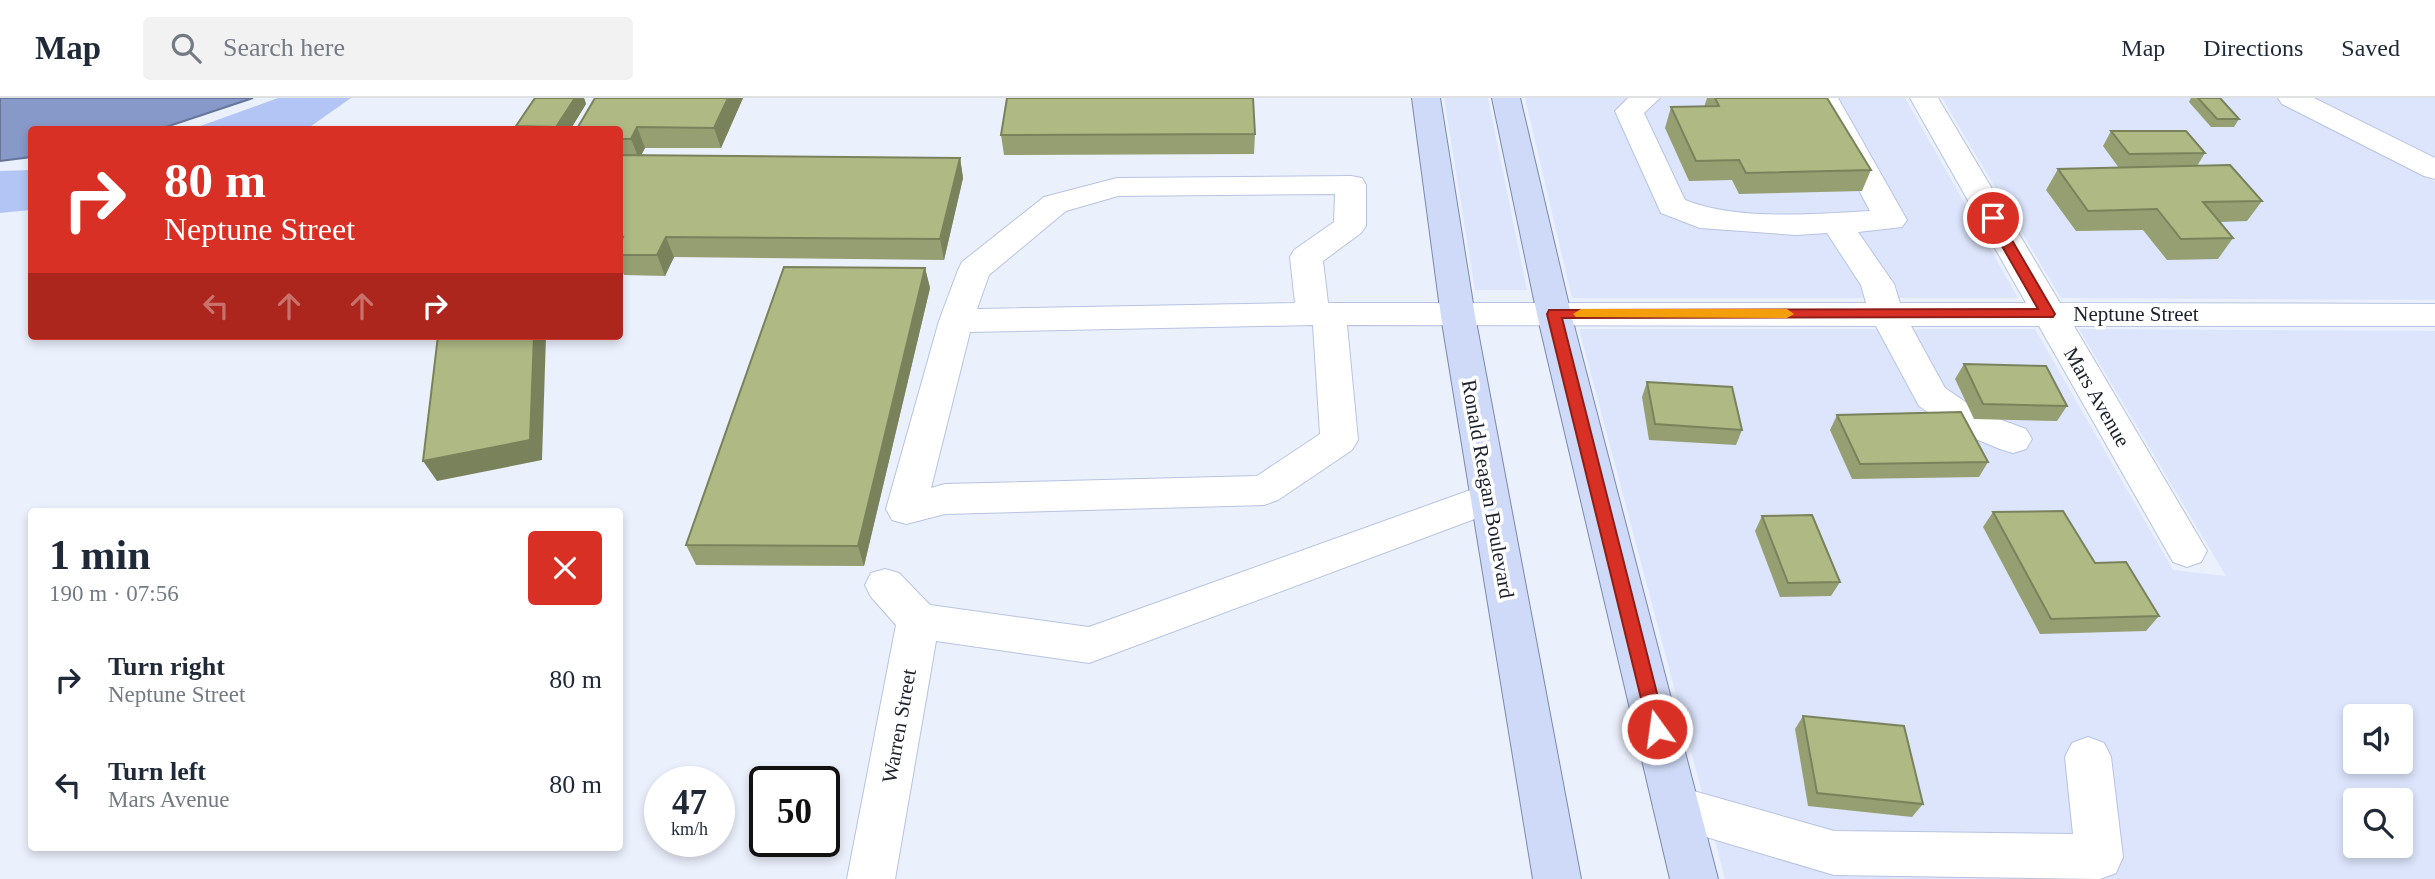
<!DOCTYPE html>
<meta charset="utf-8">
<style>
body{margin:0;font-family:Georgia,serif;background:#f2f2f3;color:#1f2937;height:100vh;display:flex;flex-direction:column;font-size:26px;white-space:nowrap}
*{box-sizing:border-box;margin:0}
p{font-size:23px;color:#747a83}
.icon{flex:none;width:38px;height:38px;fill:none;stroke:currentColor;stroke-width:2;stroke-linecap:round;stroke-linejoin:round}
.map{position:relative;flex:1;overflow:hidden}
.details{position:absolute;left:28px;top:410px;width:595px;height:343px;display:flex;flex-direction:column;background:#fff;border-radius:7px;box-shadow:0 4px 10px #0003}
.details>*{flex:none}
.guide{position:absolute;left:28px;top:28px;width:595px;height:214px;border-radius:7px;box-shadow:0 4px 10px #0003;background:#d93025;color:#fff;overflow:hidden}
.controls{position:absolute;left:2343px;top:606px;display:grid;gap:14px}
.controls a{display:grid;place-items:center;width:70px;height:70px;border-radius:7px;background:#fff;box-shadow:0 4px 10px #0003;font-size:35px}
.speed{position:absolute;left:644px;top:668px;display:flex;gap:14px;font-size:35px;font-weight:700;text-align:center}
.speed>*{display:grid;place-content:center;width:91px;height:91px;border-radius:50%;background:#fff;box-shadow:0 4px 10px #0003;line-height:1}
.speed small{font-size:18px;font-weight:400}
.speed .limit{border:4px solid #111;border-radius:10px;background:#fff;color:#111}
.pin{position:absolute;display:grid;place-items:center;width:60px;height:60px;color:#fff;margin:-30px;border:4px solid #fff;border-radius:50%;box-shadow:0 2px 7px #0007}
.me{position:absolute;width:77px;margin:-38px;rotate:346deg;stroke-linejoin:round;filter:drop-shadow(0 0 5px #0008)}
.turn{display:flex;align-items:center;gap:24px;height:147px;padding:0 21px;font-size:32px}
.turn .icon{width:91px;height:91px;stroke-width:2.5}
.turn b{display:block;font-size:49px;line-height:60px}
.lanes{display:flex;align-items:center;height:66px;padding:0 21px;background:#0003;justify-content:center;gap:35px;direction:ltr}
.lanes .off{opacity:.35}
.round{display:grid;place-items:center;flex:none;width:74px;height:74px;border-radius:7px;background:#f2f2f3}
.head{display:flex;align-items:center;justify-content:space-between;height:119px;padding:0 21px}
h1{font-size:42px;font-weight:800;line-height:52px}
ul{padding:0;list-style:none}
li{display:flex;align-items:center;gap:21px;height:105px;padding:0 21px}
li div{flex:1}
li b{display:block;font-size:26px}
li em{font-style:normal}
header{display:flex;align-items:center;gap:42px;box-sizing:border-box;height:98px;padding:0 35px;background:#fff;border-bottom:2px solid #e0e1e3}
header strong{font-size:33px}
nav{display:flex;gap:38px;margin-inline-start:auto;font-size:24px}
.search{width:490px;height:63px;background:#f2f2f3;display:flex;align-items:center;gap:18px;box-sizing:border-box;padding:0 24px;border-radius:7px;color:#747a83;font-size:26px}
.map>svg:first-child{display:block}
.built{fill:#dce5fc;fill-rule:evenodd}
.green{fill:#b2c5f4}
.water{fill:#8699c8;stroke:#667599;stroke-width:2}
.lines{fill:none;stroke-linecap:round;stroke-linejoin:round}
.minor-casing{stroke:#b7c3e1;stroke-width:2}
.major-casing{stroke:#7b8aac;stroke-width:2}
.minor{fill:#fff;fill-rule:evenodd}
.major{fill:#cedaf7;fill-rule:evenodd}
.wall{fill:#969f72}
.shaded-wall{fill:#7a825c}
.building{fill:#aeb984;stroke:#7a825c;stroke-width:2}
.route{fill:#d93025;stroke:#8d1f18;stroke-width:2}
.slow{fill:#f59e0b}
.labels{text-anchor:middle;stroke-width:7;stroke-linejoin:round;paint-order:stroke}
.street-label{font-size:21px;fill:#1d212c;stroke:#fff}
</style>
<header>
<strong>Map</strong>
<div class="search"><svg class="icon" aria-label="search" viewBox="0 0 24 24"><circle cx="10" cy="10" r="6"/><path d="M15 15l6 6"/></svg>Search here</div>
<nav><a>Map</a><a>Directions</a><a>Saved</a></nav>
</header>
<div class="map">
<svg width="2435" height="781" viewBox="0 0 2435 781">
<rect width="100%" height="100%" fill="#ebf0fd"/>
<!-- built -->
<g class="built">
<path d="M1444 0H1488L1527 192H1475Z"/>
<path d="M1525 0H1905L2018 200H1572Z"/>
<path d="M1942 0H2435V61L2409 67 2435 84V202L2061 200Z"/>
<path d="M1579 231H2035L2173 472 2226 478 2079 231 2435 233V781H1725ZM2356 618H2401V663H2356ZM2356 702H2401V747H2356Z"/>
</g>
<!-- green -->
<g class="green">
<path d="M278 0H351L307 31H192Z"/>
<path d="M31 72V112L0 115V73Z"/>
</g>
<!-- water -->
<path class="water" d="M0 0H253L160 31 32 32 31 59 0 63Z"/>
<g class="lines">
<defs>
<g id="minor">
<path d="M1628 0H1660L1644 15 1685 102C1736 123 1815 116 1870 113L1810 0H1838L1907 122 1902 129 1858 134 1894 186 1900 205H2026L1910 0H1938L2060 205 2435 206V228H2074L2207 453 2201 464 2187 469 2173 464 2039 228H1911L1945 290 1980 314 2026 331 2032 341 2026 351 2013 355 2000 351 1954 332 1919 308 1876 228 1347 227 1358 342 1352 352 1278 402 1264 407 945 416 906 426 892 422 886 411 939 223 958 172 962 164 1044 99 1117 80 1351 78 1362 80 1366 87V128L1361 135 1323 163 1328 205H1866L1861 187 1827 135 1796 137 1700 130 1661 115 1615 13ZM1335 96 1334 124 1294 152 1290 159 1295 205 977 211 989 177 1066 113 1118 98ZM1313 227 1320 336 1257 378 945 386 931 390 970 234Z"/>
<path d="M2278 0H2314L2435 60V81L2424 78 2282 6Z"/>
<path d="M1490 385 1504 390 1509 400 1504 410 1089 565 936 543 895 781H847L896 527 871 499 865 487 871 475 885 471 899 475 930 507 1089 529Z"/>
<path d="M2088 639 2104 645 2111 659 2123 759 2116 775 2100 781 1834 777 1676 730 1660 724 1653 709 1660 694 1676 688 1834 733 2073 736 2065 659 2072 645Z"/>
</g>
<g id="major">
<path d="M1412 0H1440L1475 218 1581 781H1533L1441 218Z"/>
<path d="M1492 0H1520L1571 216 1718 781H1670L1537 216Z"/>
</g>
</defs>
<!-- minor casing -->
<use href="#minor" class="minor-casing"/>
<!-- major casing -->
<use href="#major" class="major-casing"/>
<!-- minor -->
<use href="#minor" class="minor"/>
<!-- major -->
<use href="#major" class="major"/>
</g>
<!-- wall -->
<g class="wall">
<path d="M535 0H584L586 6 570 32H517L516 28Z"/>
<path d="M743 0 721 50H645L641 57 960 60 963 80 944 162 674 159 665 178 624 177 620 168V32H579L578 29Z"/>
<path d="M1707 0H1827L1871 72 1862 93 1739 96 1732 82 1689 83 1665 30 1671 9H1704Z"/>
<path d="M2191 0H2220L2239 21 2234 29H2211L2189 4Z"/>
<path d="M2111 33 2205 55 2197 68 2262 103 2247 123 2220 124 2233 140 2218 161 2167 162 2143 132 2076 133 2046 92 2058 71 2119 70 2103 48Z"/>
<path d="M1255 36 1254 56 1004 57 1001 37Z"/>
<path d="M925 170 930 190 864 468 696 467 686 447Z"/>
<path d="M1964 266 2067 308 2057 323 1974 321 1955 281Z"/>
<path d="M1647 284 1742 332 1736 347 1649 342 1642 299Z"/>
<path d="M1837 317 1988 364 1979 379 1852 381 1830 332Z"/>
<path d="M1993 414 2095 465 2159 518 2146 533 2040 536 1983 429Z"/>
<path d="M1762 418 1840 484 1831 498 1780 499 1755 433Z"/>
<path d="M1803 618 1923 706 1912 719 1808 708 1795 631Z"/>
</g>
<!-- shaded-wall -->
<g class="shaded-wall">
<path d="M575 0H584L586 6 570 32H557L556 29Z"/>
<path d="M728 0H743L721 50 714 30Z"/>
<path d="M637 29 645 50 639 61 631 41Z"/>
<path d="M960 60 963 80 944 162 940 141Z"/>
<path d="M666 139 674 159 665 178 657 157Z"/>
<path d="M925 170 930 190 864 468 858 448Z"/>
<path d="M534 238H546L542 362 437 383 423 363Z"/>
</g>
<!-- building -->
<g class="building">
<path d="M535 0H575L556 29 516 28Z"/>
<path d="M595 0H728L714 30 637 29 631 41H620V32H594L596 29H578Z"/>
<path d="M1007 0H1253L1255 36 1001 37Z"/>
<path d="M1715 0H1827L1871 72 1746 75 1739 62 1696 63 1671 9 1719 8Z"/>
<path d="M2198 0H2220L2239 21H2217Z"/>
<path d="M2111 33H2186L2205 55 2129 56Z"/>
<path d="M620 57 960 60 940 141 666 139 657 157H620V147L623 139H620Z"/>
<path d="M2230 67 2262 103 2203 104 2233 140 2181 141 2157 111 2088 113 2058 71Z"/>
<path d="M784 169 925 170 858 448 686 447Z"/>
<path d="M438 238H534L530 342 423 363Z"/>
<path d="M1964 266 2046 268 2067 308 1983 306Z"/>
<path d="M1647 284 1732 289 1742 332 1655 326Z"/>
<path d="M1961 314 1988 364 1860 366 1837 317Z"/>
<path d="M2063 413 2095 465 2126 464 2159 518 2051 521 1993 414Z"/>
<path d="M1812 417 1840 484 1788 485 1762 418Z"/>
<path d="M1803 618 1904 628 1923 706 1817 695Z"/>
</g>
<!-- route -->
<path class="route" d="M1993 116 1999 120 2055 216 2053 219 1562 220 1666 631 1663 637 1657 639 1650 637 1547 216 1549 212 2038 211 1986 120Z"/>
<!-- slow -->
<path class="slow" d="M1581 211H1787L1794 216 1787 220 1576 219 1573 216Z"/>
<g class="labels">
<!-- street labels -->
<g class="street-label">
<text x="2136" y="223">Neptune Street</text>
<text transform="translate(2097 299) rotate(60)" y="7">Mars Avenue</text>
<text transform="translate(1488 391) rotate(80)" y="7">Ronald Reagan Boulevard</text>
<text transform="translate(899 628) rotate(-80)" y="7">Warren Street</text>
</g>
</g>
</svg>
<div class="controls">
<a><svg class="icon" aria-label="sound" viewBox="0 0 24 24"><path d="M4 9h4l5-4v14l-5-4H4zM17 9q2 3 0 6"/></svg></a>
<a><svg class="icon" aria-label="search" viewBox="0 0 24 24"><circle cx="10" cy="10" r="6"/><path d="M15 15l6 6"/></svg></a>
</div>
<div class="speed"><div>47<small>km/h</small></div><div class="limit">50</div></div>
<div class="pin" style="left:1993px;top:120px;background:#d93025"><svg class="icon" aria-label="arrive" viewBox="0 0 24 24"><path d="M6 21V4h12l-3 4 3 4H6"/></svg></div>
<svg class="me" style="left:1657px;top:631px" viewBox="-20 -20 40 40"><circle r="17" fill="#d93025" stroke="#fff" stroke-width="3"/><path d="M0-11L8 9 0 5-8 9z" fill="#fff"/></svg>
<div class="guide">
<div class="turn"><svg class="icon" aria-label="right" viewBox="0 0 24 24"><path d="M7 20v-9h11M14 6l5 5-5 5"/></svg><div><b>80 m</b>Neptune Street</div></div>
<div class="lanes"><svg class="icon off" aria-label="left" viewBox="0 0 24 24"><path d="M17 20v-9H6M10 6l-5 5 5 5"/></svg><svg class="icon off" aria-label="ahead" viewBox="0 0 24 24"><path d="M12 20V5M6 11l6-6 6 6"/></svg><svg class="icon off" aria-label="ahead" viewBox="0 0 24 24"><path d="M12 20V5M6 11l6-6 6 6"/></svg><svg class="icon" aria-label="right" viewBox="0 0 24 24"><path d="M7 20v-9h11M14 6l5 5-5 5"/></svg></div>
</div>
<section class="details">
<div class="head"><div><h1>1 min</h1><p>190 m · 07:56</p></div><a class="round" style="background:#d93025;color:#fff"><svg class="icon" aria-label="close" viewBox="0 0 24 24"><path d="M6 6l12 12M18 6L6 18"/></svg></a></div>
<ul>
<li><svg class="icon" aria-label="right" viewBox="0 0 24 24"><path d="M7 20v-9h11M14 6l5 5-5 5"/></svg><div><b>Turn right</b><p>Neptune Street</p></div><em>80 m</em></li>
<li><svg class="icon" aria-label="left" viewBox="0 0 24 24"><path d="M17 20v-9H6M10 6l-5 5 5 5"/></svg><div><b>Turn left</b><p>Mars Avenue</p></div><em>80 m</em></li>
</ul>
</section>
</div>
